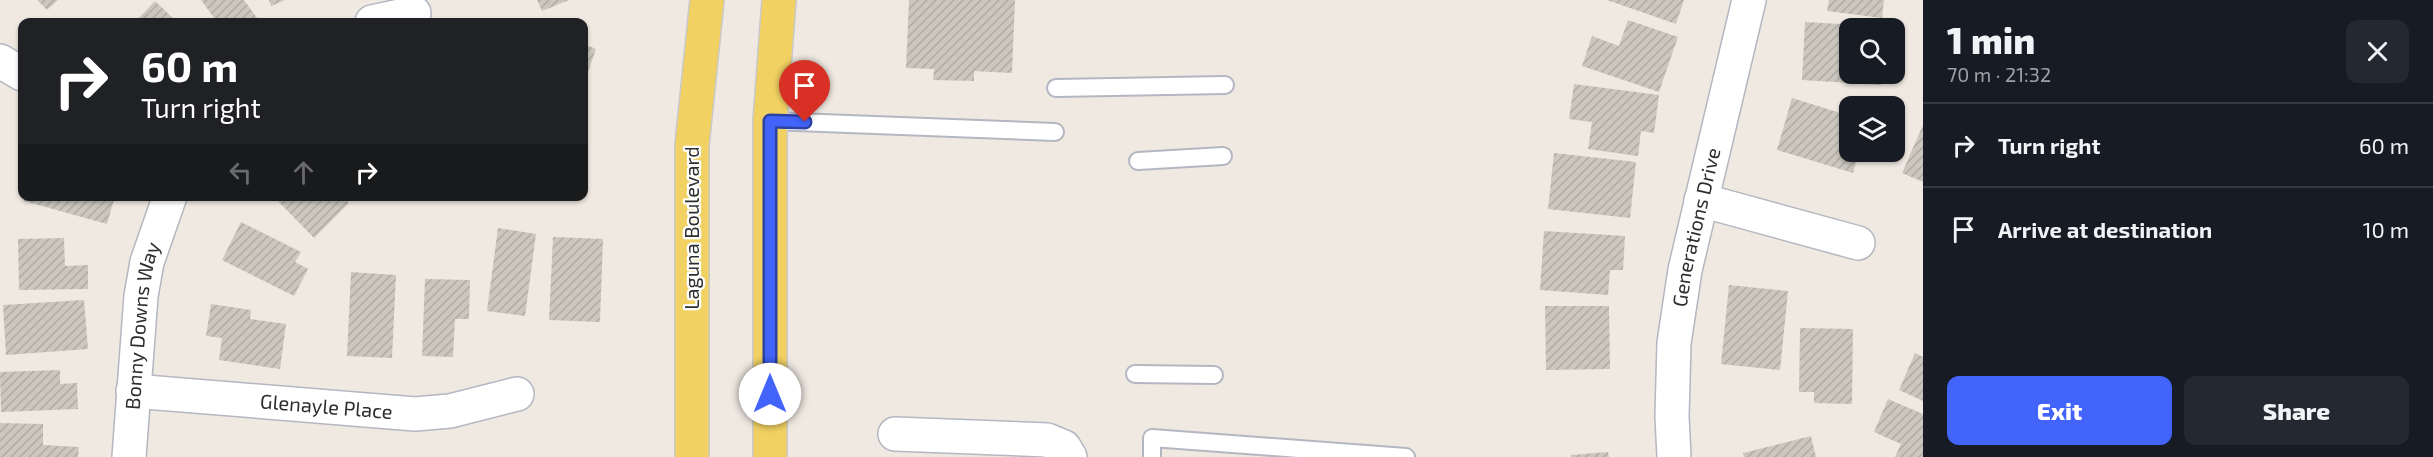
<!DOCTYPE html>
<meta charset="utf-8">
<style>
body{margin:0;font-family:"Exo 2",sans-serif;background:#242831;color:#f1f3f6;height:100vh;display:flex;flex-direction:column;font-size:22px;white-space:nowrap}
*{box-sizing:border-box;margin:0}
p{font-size:20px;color:#9ea1a6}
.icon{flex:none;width:33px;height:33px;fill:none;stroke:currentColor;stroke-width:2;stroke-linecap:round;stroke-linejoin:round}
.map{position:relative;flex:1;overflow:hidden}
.sheet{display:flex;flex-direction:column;background:#171b24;width:510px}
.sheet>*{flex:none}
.guide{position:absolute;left:18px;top:18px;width:570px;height:183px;border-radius:12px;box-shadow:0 2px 4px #0004;background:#202124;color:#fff;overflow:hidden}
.controls{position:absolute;left:1839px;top:18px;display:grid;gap:12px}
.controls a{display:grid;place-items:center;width:66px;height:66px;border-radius:12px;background:#171b24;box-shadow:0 2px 4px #0004;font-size:30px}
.pin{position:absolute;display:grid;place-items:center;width:51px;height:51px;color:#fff;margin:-62px -26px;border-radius:50% 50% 50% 0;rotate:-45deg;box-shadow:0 0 6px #0007}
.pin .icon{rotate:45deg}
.me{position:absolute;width:66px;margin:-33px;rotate:0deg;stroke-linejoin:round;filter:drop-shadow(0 0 4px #0008)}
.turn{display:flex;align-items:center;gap:21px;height:126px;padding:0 24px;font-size:27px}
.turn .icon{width:78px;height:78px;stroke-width:2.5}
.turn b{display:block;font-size:42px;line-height:51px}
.lanes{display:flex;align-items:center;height:57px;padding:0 24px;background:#0003;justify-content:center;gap:30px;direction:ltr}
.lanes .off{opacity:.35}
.round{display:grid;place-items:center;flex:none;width:63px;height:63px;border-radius:12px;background:#242831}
.overview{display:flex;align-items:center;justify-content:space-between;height:102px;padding:0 24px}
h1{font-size:36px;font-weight:800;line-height:45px}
.primary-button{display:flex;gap:12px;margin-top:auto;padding:12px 24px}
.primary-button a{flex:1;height:69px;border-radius:12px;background:#4264fb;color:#fff;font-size:24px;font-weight:800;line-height:69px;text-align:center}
.primary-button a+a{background:#242831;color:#f1f3f6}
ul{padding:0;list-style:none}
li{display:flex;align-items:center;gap:18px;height:84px;padding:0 24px;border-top:2px solid #363941}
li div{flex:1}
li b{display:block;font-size:22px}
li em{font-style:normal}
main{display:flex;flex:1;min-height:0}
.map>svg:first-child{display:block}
.building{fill:url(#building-hatch)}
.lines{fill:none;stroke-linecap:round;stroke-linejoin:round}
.lane-casing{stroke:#b4b7c1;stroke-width:20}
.street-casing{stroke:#b4b7c1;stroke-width:36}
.primary-casing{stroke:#c9c9c9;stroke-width:36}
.lane{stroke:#fff;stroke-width:16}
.street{stroke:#fff;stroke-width:33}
.primary{stroke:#f2d163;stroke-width:33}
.route-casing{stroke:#2b41a3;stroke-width:15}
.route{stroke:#4264fb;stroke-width:10}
.labels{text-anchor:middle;stroke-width:4.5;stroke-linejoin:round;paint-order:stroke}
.street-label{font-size:20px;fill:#2e2e2e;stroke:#fff}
</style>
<main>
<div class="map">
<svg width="1923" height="457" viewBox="0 0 1923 457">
<defs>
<pattern id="building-hatch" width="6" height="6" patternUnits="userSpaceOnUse" patternTransform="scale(1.5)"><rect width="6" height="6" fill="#cbc7bf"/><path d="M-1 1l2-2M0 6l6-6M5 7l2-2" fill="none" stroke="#afaba4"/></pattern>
</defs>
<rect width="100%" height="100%" fill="#efe9e1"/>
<!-- building -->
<g class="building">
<path d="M37 0H58L47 10Z"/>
<path d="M201 0H244L260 22H217Z"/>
<path d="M269 0H285L271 6Z"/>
<path d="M537 0H569L542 11Z"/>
<path d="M909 0H1015L1012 73 974 71V81L933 80 934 69 906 68Z"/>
<path d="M1607 0H1684L1676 24Z"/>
<path d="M1829 0H1884L1882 18 1827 11Z"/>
<path d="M155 1 177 22H135Z"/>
<path d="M1628 20 1678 37 1659 92 1582 66 1592 36 1619 46Z"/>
<path d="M1805 22 1858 25V28H1850V74H1882L1881 85 1802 80Z"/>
<path d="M584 44 596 49 584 83Z"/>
<path d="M1574 84 1659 95 1654 133 1641 131 1638 156 1588 149 1592 122 1569 119Z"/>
<path d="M1792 98 1850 116V152H1859L1853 173 1777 150Z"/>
<path d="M1923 125V182L1902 173Z"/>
<path d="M1554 153 1636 162 1630 218 1548 209Z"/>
<path d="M25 196H115L107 224 24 201Z"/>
<path d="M273 196H343L349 203 314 238Z"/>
<path d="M241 222 301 252 295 262 308 269 294 296 222 260Z"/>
<path d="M498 228 536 234 525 316 487 311Z"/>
<path d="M1544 231 1625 236 1623 270H1610L1608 295 1540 290Z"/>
<path d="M553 237 603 239 600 322 549 320Z"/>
<path d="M64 238 65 266 88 265V289L19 290 18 239Z"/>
<path d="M351 272 396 275 392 358 347 356Z"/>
<path d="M425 279 470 280 469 319H455L453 357 422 356Z"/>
<path d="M1729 285 1788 291 1780 370 1721 364Z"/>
<path d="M84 300 88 349 6 355 3 305Z"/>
<path d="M211 304 251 310 250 319 286 324 280 369 219 360 222 338 206 336Z"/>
<path d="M1545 306H1609L1610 369 1546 370Z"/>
<path d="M1800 328 1853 329 1852 404 1814 403V392H1799Z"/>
<path d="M1915 353 1923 357V401L1899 390Z"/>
<path d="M60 370V384L77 383 78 409 1 412 0 372Z"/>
<path d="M1888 399 1923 414V457H1895L1901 444 1874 432Z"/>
<path d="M0 423 43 424V445L79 447 78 457H0Z"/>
<path d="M1811 436 1816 457H1744L1743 453Z"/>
<path d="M1608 452 1609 457H1571V455Z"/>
</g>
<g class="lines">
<defs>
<g id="lane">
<path d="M1056 88 1225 85"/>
<path d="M770 121 1055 132"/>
<path d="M1138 161 1223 156"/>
<path d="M1135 374 1214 375"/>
<path d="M1152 457V438L1406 457"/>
</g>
<g id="street">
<path d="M372 22 414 13"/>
<path d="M0 61 22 74"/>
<path d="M1701 200 1858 243"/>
<path id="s1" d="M133 391 415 414 450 411 517 394"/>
<path d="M895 434 1047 440 1064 447 1070 457"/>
<path id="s2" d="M129 457 141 296 147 262 170 196"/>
<path id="s3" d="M1674 457 1672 416 1674 343 1685 270 1749 0"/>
</g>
<g id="primary">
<path d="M692 457V145L707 0"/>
<path d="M770 457V121L779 0"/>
</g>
</defs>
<!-- lane casing -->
<use href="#lane" class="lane-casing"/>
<!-- street casing -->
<use href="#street" class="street-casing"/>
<!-- primary casing -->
<use href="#primary" class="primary-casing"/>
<!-- lane -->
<use href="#lane" class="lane"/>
<!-- street -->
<use href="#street" class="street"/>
<!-- primary -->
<use href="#primary" class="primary"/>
</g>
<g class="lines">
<defs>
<path id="route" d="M770 394V121L805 122"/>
</defs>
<!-- route casing -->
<use href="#route" class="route-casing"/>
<!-- route -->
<use href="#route" class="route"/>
</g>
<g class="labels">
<!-- street labels -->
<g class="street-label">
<text dy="7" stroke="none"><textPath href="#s3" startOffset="232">Generations Drive</textPath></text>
<text transform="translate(692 228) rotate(-90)" y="7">Laguna Boulevard</text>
<text dy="7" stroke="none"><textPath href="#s2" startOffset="132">Bonny Downs Way</textPath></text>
<text dy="7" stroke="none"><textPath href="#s1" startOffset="194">Glenayle Place</textPath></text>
</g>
</g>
</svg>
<div class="controls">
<a><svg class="icon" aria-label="search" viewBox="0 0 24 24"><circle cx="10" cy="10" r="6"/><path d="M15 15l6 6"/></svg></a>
<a><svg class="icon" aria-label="layers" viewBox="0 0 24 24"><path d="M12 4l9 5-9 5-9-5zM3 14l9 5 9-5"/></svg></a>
</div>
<div class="pin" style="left:805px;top:122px;background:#d93025"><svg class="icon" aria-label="arrive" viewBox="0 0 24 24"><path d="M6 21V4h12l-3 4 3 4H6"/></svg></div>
<svg class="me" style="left:770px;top:394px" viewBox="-20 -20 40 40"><circle r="19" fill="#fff"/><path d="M0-13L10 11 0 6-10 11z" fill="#4264fb"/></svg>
<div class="guide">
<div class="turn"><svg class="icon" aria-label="right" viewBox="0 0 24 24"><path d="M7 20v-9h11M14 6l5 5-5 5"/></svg><div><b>60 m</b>Turn right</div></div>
<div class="lanes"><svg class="icon off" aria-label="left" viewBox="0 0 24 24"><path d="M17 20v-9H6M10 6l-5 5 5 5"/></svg><svg class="icon off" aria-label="ahead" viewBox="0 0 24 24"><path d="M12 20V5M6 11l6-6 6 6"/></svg><svg class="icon" aria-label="right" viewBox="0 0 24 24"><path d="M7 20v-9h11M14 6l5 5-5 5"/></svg></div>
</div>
</div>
<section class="sheet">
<div class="overview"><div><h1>1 min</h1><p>70 m · 21:32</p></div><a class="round"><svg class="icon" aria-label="close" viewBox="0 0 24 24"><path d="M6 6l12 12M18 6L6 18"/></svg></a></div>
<ul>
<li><svg class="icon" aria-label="right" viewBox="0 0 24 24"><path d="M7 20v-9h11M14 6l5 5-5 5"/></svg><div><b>Turn right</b></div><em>60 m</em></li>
<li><svg class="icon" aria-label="arrive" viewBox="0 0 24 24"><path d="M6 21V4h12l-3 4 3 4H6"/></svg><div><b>Arrive at destination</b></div><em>10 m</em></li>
</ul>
<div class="primary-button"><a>Exit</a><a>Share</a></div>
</section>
</main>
